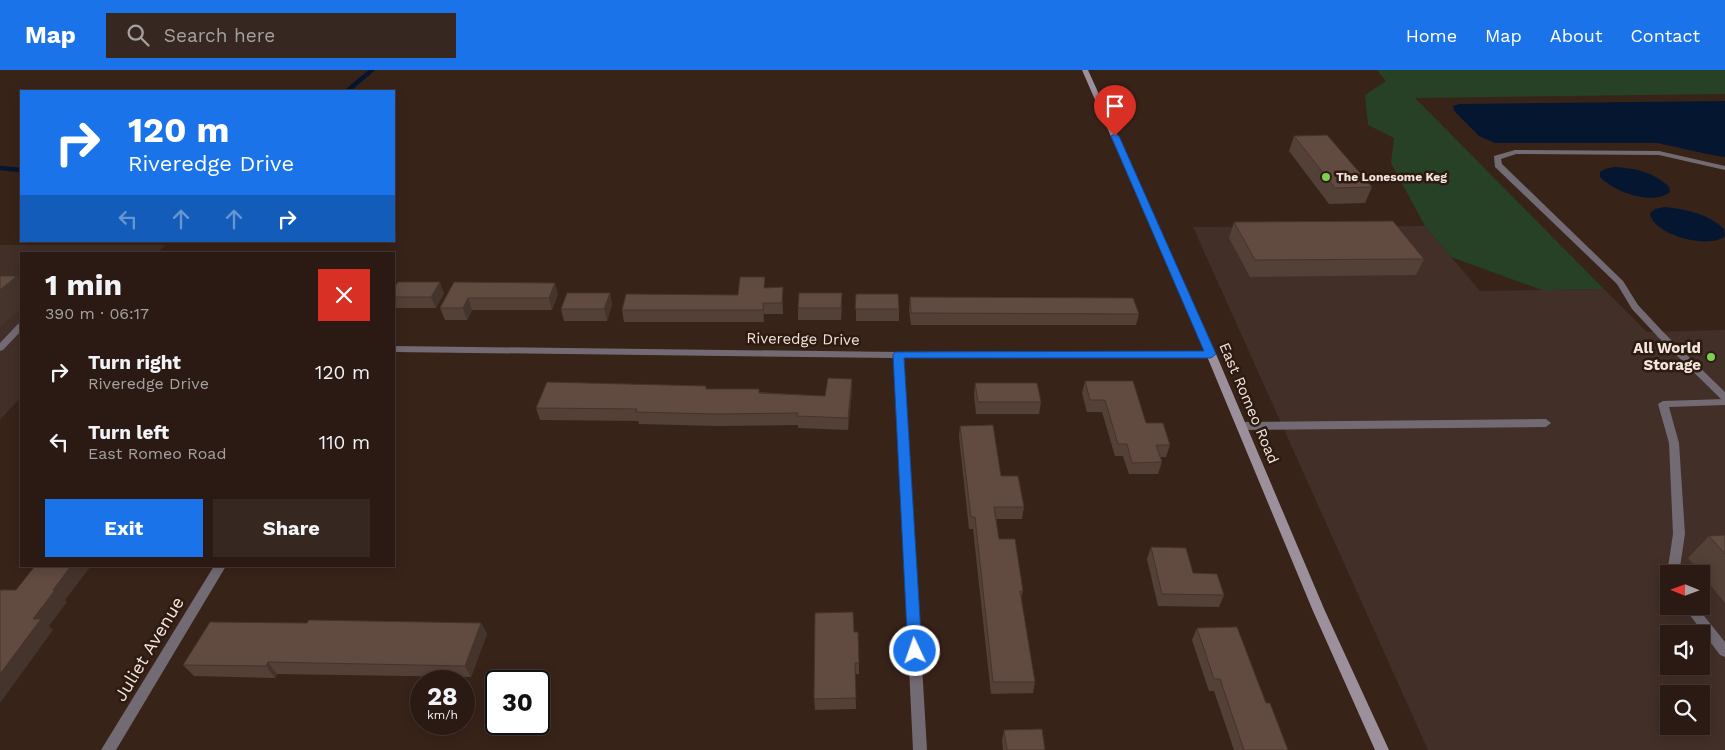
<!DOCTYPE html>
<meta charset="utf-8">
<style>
body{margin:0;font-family:"Work Sans",sans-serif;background:#362721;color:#f1f3f6;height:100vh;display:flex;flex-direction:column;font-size:19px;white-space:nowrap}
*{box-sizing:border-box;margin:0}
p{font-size:16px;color:#a5a1a0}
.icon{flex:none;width:28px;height:28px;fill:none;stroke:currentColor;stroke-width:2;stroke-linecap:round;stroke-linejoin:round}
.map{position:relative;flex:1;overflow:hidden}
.sheet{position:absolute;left:20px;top:182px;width:375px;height:315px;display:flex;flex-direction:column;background:#2a1a13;border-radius:0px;box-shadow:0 2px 12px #0003,0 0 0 1px #463833}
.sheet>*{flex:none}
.top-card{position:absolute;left:20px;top:20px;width:375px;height:152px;border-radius:0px;box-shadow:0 2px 12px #0003,0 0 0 1px #463833;background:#1a73e8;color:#fff;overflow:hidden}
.needle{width:32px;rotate:271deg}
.controls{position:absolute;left:1660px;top:495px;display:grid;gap:10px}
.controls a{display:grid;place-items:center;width:50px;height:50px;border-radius:0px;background:#2a1a13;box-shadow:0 2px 12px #0003,0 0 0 1px #463833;font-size:25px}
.speed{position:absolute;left:410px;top:600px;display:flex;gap:10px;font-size:25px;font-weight:700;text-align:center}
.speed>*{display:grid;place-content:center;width:65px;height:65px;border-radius:50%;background:#2a1a13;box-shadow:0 2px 12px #0003,0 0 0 1px #463833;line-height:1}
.speed small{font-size:12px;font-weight:400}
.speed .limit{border:2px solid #111;border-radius:8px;background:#fff;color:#111}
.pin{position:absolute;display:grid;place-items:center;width:42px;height:42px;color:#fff;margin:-51px -21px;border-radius:50% 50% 50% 0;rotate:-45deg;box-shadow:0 0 5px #0007}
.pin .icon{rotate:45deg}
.me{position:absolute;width:55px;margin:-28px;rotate:357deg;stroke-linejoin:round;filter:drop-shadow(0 0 4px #0008)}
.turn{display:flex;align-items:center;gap:18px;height:105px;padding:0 25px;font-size:22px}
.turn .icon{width:65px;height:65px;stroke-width:2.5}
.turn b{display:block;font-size:35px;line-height:42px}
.lanes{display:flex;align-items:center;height:48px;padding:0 25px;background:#0003;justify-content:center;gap:25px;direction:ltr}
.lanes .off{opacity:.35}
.round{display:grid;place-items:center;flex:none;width:52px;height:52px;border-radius:0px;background:#362721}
.head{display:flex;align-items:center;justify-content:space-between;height:85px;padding:0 25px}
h1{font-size:30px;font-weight:700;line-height:38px}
.action{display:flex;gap:10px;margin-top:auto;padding:10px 25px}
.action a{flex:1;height:58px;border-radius:0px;background:#1a73e8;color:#fff;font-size:20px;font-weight:700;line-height:58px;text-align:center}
.action a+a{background:#362721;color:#f1f3f6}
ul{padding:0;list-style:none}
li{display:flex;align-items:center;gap:15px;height:70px;padding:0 25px}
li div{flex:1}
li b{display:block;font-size:19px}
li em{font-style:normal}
header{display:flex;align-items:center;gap:30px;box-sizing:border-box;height:70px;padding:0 25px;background:#1a73e8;color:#fff}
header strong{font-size:24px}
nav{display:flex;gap:28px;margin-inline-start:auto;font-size:18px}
.search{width:350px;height:45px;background:#362721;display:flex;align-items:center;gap:12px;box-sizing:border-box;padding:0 18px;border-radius:0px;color:#a5a1a0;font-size:19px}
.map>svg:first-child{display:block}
.industrial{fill:#422f28;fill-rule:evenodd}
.green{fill:#274127}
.water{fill:#041630}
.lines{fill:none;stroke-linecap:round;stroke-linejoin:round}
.stream{stroke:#041630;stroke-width:4.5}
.lane{fill:#736b73;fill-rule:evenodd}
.street{fill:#736b73;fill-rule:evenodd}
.secondary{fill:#9d909d;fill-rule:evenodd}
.wall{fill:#534036}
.shaded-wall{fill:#44342c}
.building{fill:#614a3f;stroke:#44342c}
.route{fill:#1a73e8;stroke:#114b97}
.poi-dot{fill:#7cd155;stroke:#2d1a10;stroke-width:2}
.labels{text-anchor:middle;stroke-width:5;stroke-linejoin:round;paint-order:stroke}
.far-poi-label{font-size:12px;font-weight:bold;fill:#f3e5de;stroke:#2d1a10;text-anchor:start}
.street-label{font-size:15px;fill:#f3e5de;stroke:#2d1a10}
.poi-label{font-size:15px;font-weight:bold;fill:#f3e5de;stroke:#2d1a10;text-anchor:end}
.near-street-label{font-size:18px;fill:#f3e5de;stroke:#2d1a10}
</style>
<header>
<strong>Map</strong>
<div class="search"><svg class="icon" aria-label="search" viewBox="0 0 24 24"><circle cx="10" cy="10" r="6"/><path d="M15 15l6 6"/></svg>Search here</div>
<nav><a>Home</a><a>Map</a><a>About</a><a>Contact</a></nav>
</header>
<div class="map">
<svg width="1725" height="680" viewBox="0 0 1725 680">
<rect width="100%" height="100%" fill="#382319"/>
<!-- industrial -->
<g class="industrial">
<path d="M1425 156 1480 221 1604 219 1647 262 1725 260V680H1428L1193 157ZM1669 504H1701V536H1669ZM1669 564H1701V596H1669ZM1669 624H1701V656H1669Z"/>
<path d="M0 175H165L157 184H21V327L0 350Z"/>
</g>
<!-- green -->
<path class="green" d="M1377 0H1725V24L1415 28 1604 219 1542 220 1451 187 1425 156 1391 93 1394 68 1368 55 1365 25 1386 11Z"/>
<!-- water -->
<g class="water">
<path d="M1725 31V87C1702 84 1680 77 1657 73H1495L1479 66 1454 41 1453 36 1460 34Z"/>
<path d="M1614 97C1634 98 1654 102 1669 117L1670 122C1653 136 1614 122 1600 107V102L1605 99Z"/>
<path d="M1664 137C1687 139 1708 144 1724 159L1725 166C1710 180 1652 165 1650 143L1655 139Z"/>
</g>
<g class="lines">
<!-- stream -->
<g class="stream">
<path d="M347 21 372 0"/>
<path d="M0 98 21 100"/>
</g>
<!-- lane -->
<g class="lane">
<path d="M1515 80 1659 81 1725 96V100L1659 85 1516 84 1501 89 1502 94 1623 211 1638 235 1665 264 1667 266 1665 268H1659L1632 239 1617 214 1495 97 1494 86Z"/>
<path d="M21 253V261L3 280 0 281V273L18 254Z"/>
<path d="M1725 329V335L1669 337 1679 373 1685 464 1679 504H1669V507L1667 504 1673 464 1669 373 1658 334 1663 331Z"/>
<path d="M1546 349 1551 353 1546 357 1241 360 1236 356 1241 352Z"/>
<path d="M1683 536H1696L1725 572V587L1720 585Z"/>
</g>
<!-- street -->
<g class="street">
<path d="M1662 263 1665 264 1725 322V331L1722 330 1659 268 1657 266Z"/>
<path d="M394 276 899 282 1211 281 1216 284 1211 287 904 288 927 680H913L894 288 394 282Z"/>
<path d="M214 496H226L116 680H101Z"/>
</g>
<!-- secondary -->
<path class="secondary" d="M1082 0H1088L1216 284 1325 541 1389 680H1375L1313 541 1206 284Z"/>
</g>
<!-- wall -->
<g class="wall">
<path d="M1294 66 1372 117 1365 133 1329 134 1289 81Z"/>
<path d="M1234 152 1424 189 1416 205 1250 207 1229 168Z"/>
<path d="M454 212 558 224 552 240H472L467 250H445L440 238Z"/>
<path d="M394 218 444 223 436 238H394Z"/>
<path d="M766 218 783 229V244H764V252H624L622 240 738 225Z"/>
<path d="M610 223 612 235 607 251H564L561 239Z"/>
<path d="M856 224 899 239V251H856Z"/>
<path d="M910 227 1139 244 1136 255H911L909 239Z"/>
<path d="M842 234 841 250H798V238Z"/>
<path d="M852 309V321L848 360 798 358V355L718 356 639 354 638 351 540 350 536 338 707 319 825 326Z"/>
<path d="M1085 311 1146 353 1170 375 1166 387H1160L1162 392 1158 404H1129L1123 386H1115L1102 342H1087L1082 323Z"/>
<path d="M975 313 1041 332 1039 344H976L974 325Z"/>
<path d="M960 356 1001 406 1024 437 1022 449H996L999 469 1023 521 1021 528 1035 612 1033 623 991 624 973 459H969L959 367Z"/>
<path d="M1725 465V533L1688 488 1709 466Z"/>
<path d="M1151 477 1193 503 1224 525 1219 537 1158 536 1147 489Z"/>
<path d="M307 553H481L487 564 471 607 277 604 275 608 194 606 183 595Z"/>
<path d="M1197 558 1266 633 1288 680H1234L1214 621H1209L1192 570Z"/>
<path d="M854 562 859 593V604H855L856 639 815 640 814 629Z"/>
<path d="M1004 660 1045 680H1003L1002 671Z"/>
</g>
<!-- shaded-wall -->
<g class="shaded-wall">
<path d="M17 206 21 212V238L0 257V220Z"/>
<path d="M440 212 444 223 436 238 431 227Z"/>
<path d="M555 213 558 224 552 240 549 228Z"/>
<path d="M783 217V244L782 233Z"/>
<path d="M610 223 612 235 607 251 604 239Z"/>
<path d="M468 228 472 240 467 250 463 238Z"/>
<path d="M763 233 764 244V252L763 240Z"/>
<path d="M852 309V321L848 360V348Z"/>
<path d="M71 496H91L65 530 67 532 49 556 53 560 0 633V604L33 549 53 520Z"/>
<path d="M481 553 487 564 471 607 465 596Z"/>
<path d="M268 592 277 604 275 608 266 596Z"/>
</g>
<!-- building -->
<g class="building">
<path d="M1327 65 1372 117 1335 118 1294 66Z"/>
<path d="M1393 151 1424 189 1255 190 1234 152Z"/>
<path d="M0 206H17L0 220Z"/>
<path d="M740 207H765L764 218 783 217 782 233H763V240H622L626 224 738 225Z"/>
<path d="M398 212H440L431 227H394V218Z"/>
<path d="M454 212 555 213 549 228H468L463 238H440Z"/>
<path d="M567 223H610L604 239H561Z"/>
<path d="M799 223H842L841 238H798Z"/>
<path d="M856 224H898L899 239H855Z"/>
<path d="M910 227 1133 228 1139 244 911 243Z"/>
<path d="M828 308 852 309 848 348 797 346 798 343 716 344 636 342 637 339 536 338 547 312 706 316V319H759V323L825 326Z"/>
<path d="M1085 311H1133L1146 353H1163L1170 375H1156L1162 392 1132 393 1127 374H1118L1105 330H1090Z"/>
<path d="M975 313H1037L1041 332H978Z"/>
<path d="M993 355 1001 406H1018L1024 437H994L999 469H1015L1023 521H1020L1035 612H993L975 447H971L960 356Z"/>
<path d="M1725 465V484L1709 466Z"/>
<path d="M1151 477 1186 478 1193 503 1217 504 1224 525 1162 524Z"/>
<path d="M35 496H71L53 520H55L33 549H41L0 604V520H16Z"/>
<path d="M853 542 854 562H858L859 593H855L856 628 814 629 815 543Z"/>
<path d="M309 550 481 553 465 596 268 592 266 596 183 595 210 552 307 553Z"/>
<path d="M1237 557 1266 633H1270L1288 680H1244L1220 609H1214L1197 558Z"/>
<path d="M1042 659 1045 680H1007L1004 660Z"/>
</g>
<!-- route -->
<path class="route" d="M1115 64 1119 66 1216 284 1211 288H904L922 581 920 586 915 588 910 586 908 581 893 285 895 282 1204 281 1111 66Z"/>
<!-- markers -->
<g class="poi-dot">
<circle cx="1326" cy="107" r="5"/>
<circle cx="1711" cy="287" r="5"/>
</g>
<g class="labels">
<!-- far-poi labels -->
<g class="far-poi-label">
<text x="1336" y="111">The Lonesome Keg</text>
</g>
<!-- street labels -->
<g class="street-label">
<text transform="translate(803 269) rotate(1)" y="5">Riveredge Drive</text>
<text transform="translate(1249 333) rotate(67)" y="5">East Romeo Road</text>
</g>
<!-- poi labels -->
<g class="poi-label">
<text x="1701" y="283">All World<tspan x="1701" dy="17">Storage</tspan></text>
</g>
<!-- near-street labels -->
<g class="near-street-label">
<text transform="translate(149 579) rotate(-59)" y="6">Juliet Avenue</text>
</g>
</g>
</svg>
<div class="controls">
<a><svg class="needle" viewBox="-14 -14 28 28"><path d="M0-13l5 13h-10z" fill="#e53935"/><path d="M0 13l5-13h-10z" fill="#a5a1a0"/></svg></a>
<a><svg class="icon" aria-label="sound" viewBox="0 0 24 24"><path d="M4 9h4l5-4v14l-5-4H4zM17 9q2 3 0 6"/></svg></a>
<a><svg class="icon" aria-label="search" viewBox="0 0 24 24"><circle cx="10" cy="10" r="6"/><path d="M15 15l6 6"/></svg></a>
</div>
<div class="speed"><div>28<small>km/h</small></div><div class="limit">30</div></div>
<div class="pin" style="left:1115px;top:66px;background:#d93025"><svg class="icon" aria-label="arrive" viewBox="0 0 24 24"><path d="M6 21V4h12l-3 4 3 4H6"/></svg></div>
<svg class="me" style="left:915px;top:581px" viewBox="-20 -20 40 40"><circle r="17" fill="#1a73e8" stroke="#fff" stroke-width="3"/><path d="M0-11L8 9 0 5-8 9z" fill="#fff"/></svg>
<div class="top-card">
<div class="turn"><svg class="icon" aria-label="right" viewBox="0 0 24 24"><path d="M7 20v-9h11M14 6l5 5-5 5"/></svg><div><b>120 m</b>Riveredge Drive</div></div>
<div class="lanes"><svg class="icon off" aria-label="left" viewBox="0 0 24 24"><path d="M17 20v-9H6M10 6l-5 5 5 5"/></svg><svg class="icon off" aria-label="ahead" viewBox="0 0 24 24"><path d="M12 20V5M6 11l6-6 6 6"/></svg><svg class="icon off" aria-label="ahead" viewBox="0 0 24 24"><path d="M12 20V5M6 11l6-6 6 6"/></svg><svg class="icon" aria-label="right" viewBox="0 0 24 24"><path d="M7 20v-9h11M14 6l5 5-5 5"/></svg></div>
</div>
<section class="sheet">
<div class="head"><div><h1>1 min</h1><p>390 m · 06:17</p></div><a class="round" style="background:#d93025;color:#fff"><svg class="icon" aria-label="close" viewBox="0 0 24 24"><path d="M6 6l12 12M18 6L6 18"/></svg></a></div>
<ul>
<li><svg class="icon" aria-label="right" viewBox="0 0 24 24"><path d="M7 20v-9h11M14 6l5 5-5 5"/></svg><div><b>Turn right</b><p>Riveredge Drive</p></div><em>120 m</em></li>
<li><svg class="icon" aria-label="left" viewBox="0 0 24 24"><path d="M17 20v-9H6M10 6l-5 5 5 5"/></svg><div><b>Turn left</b><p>East Romeo Road</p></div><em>110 m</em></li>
</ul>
<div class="action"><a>Exit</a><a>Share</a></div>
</section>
</div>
